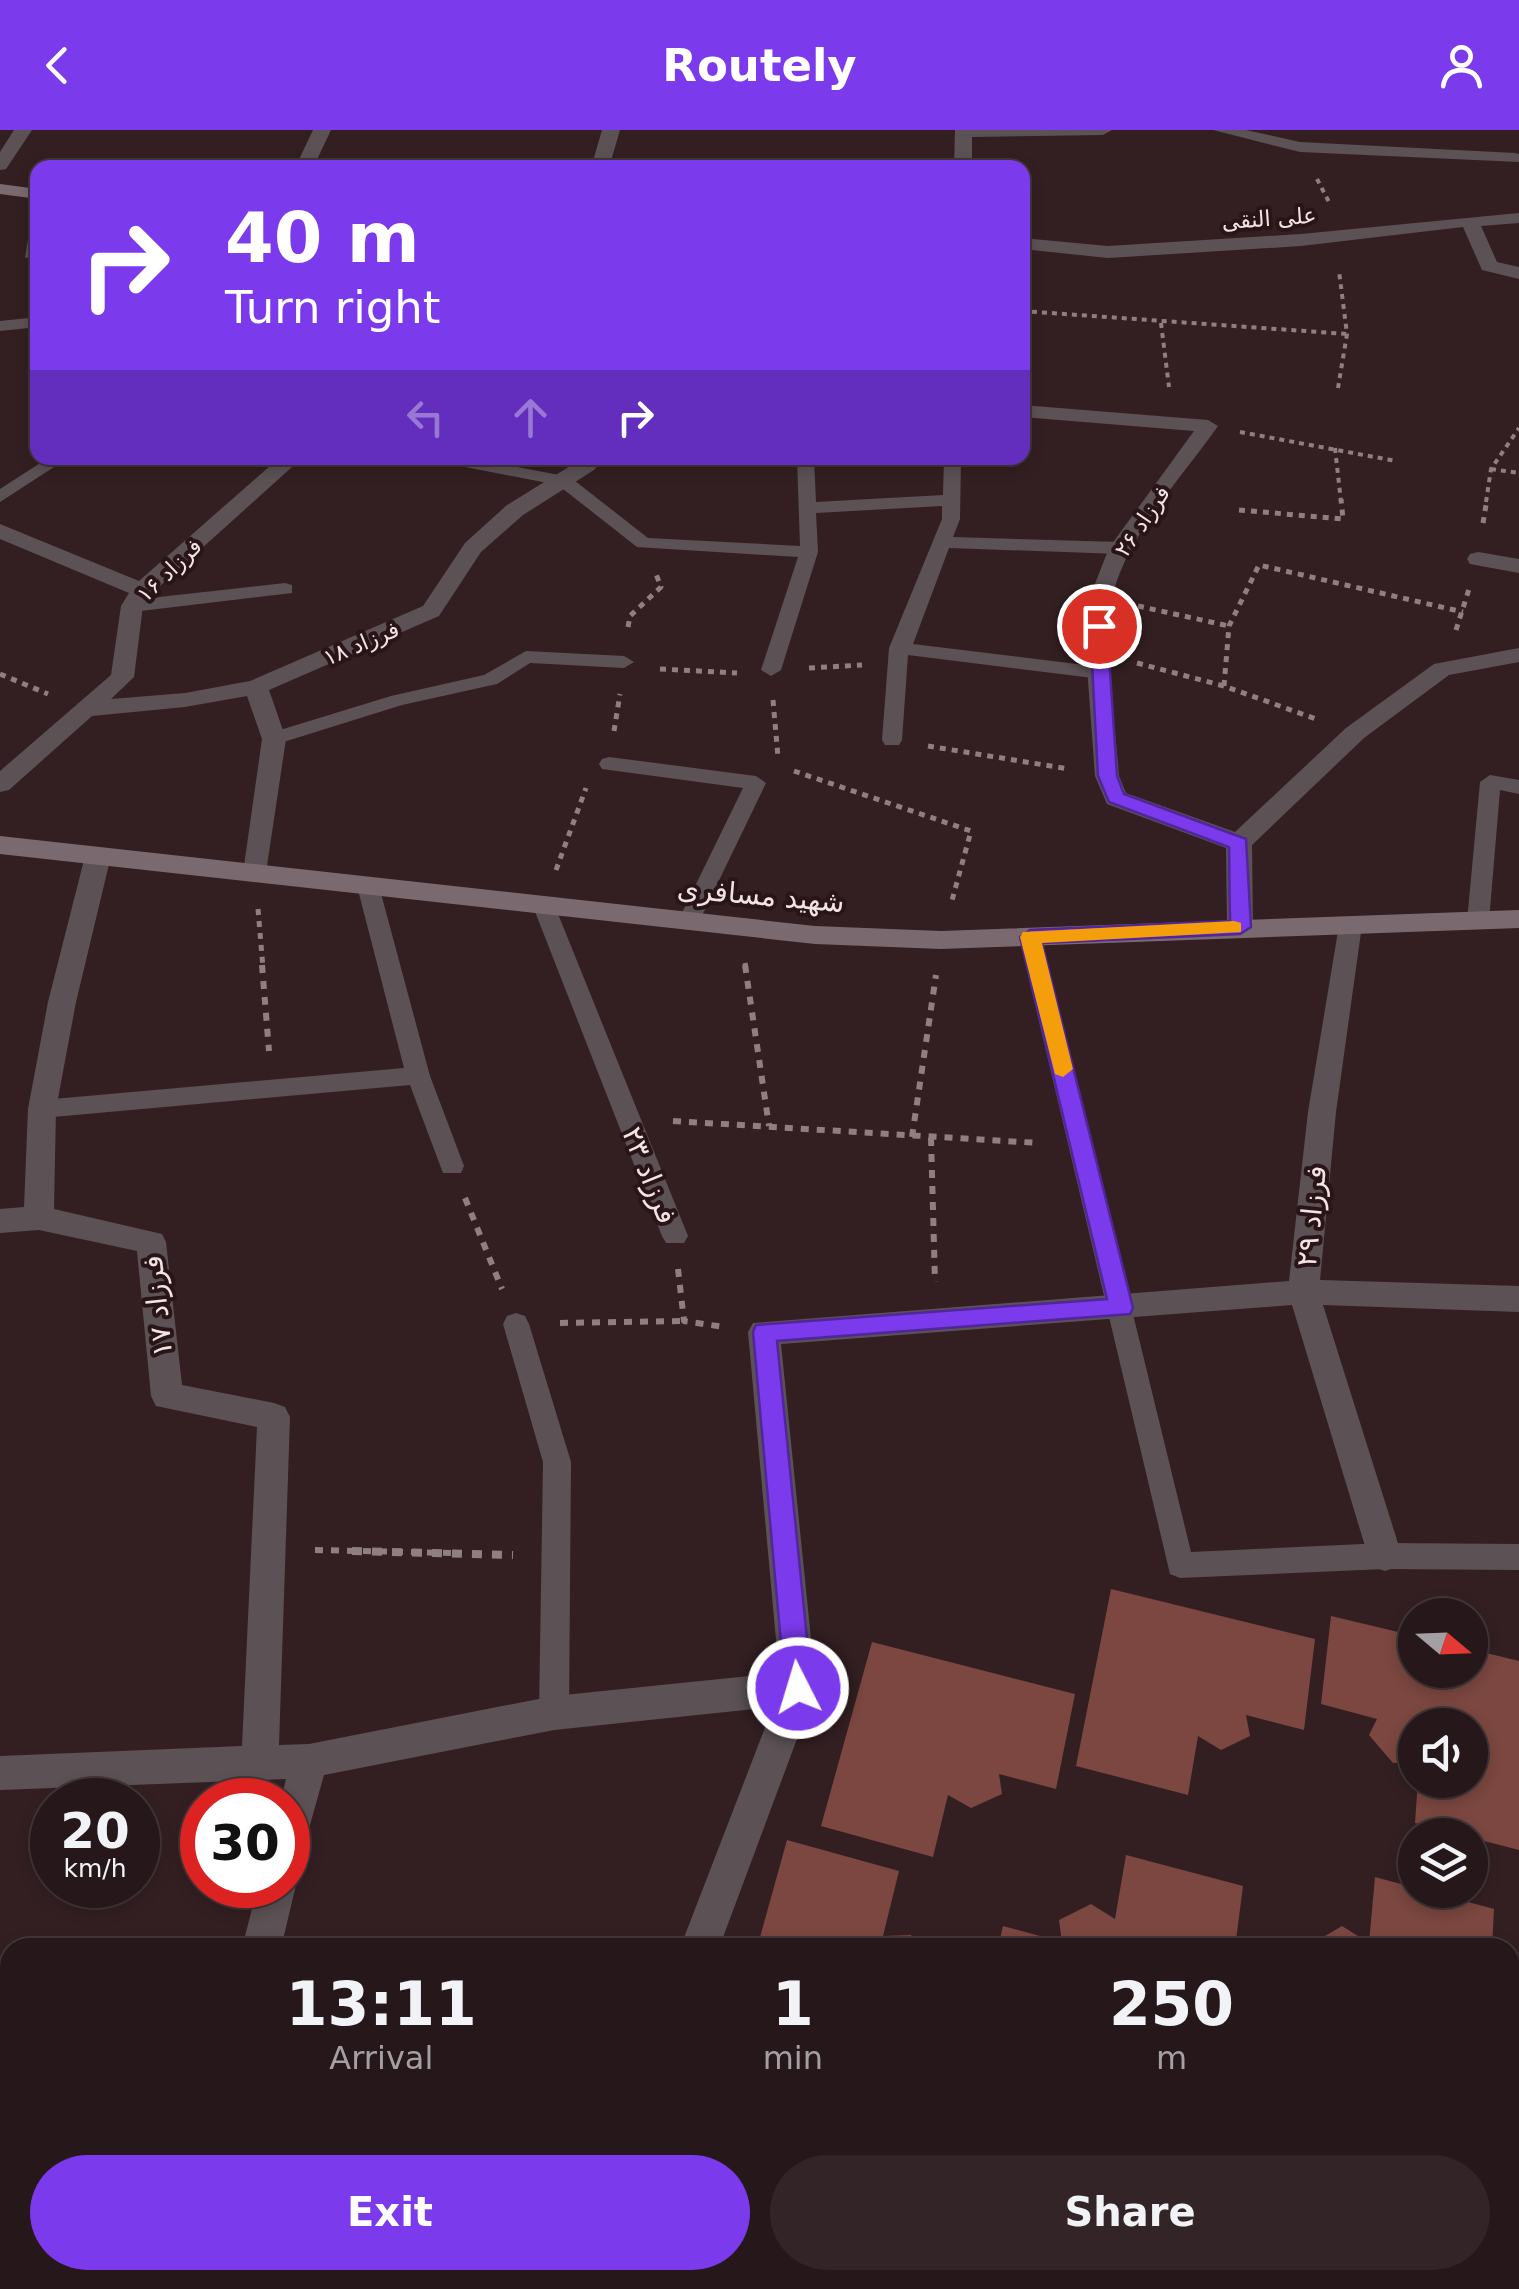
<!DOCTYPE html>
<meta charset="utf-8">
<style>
body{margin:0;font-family:"DejaVu Sans","Noto Naskh Arabic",sans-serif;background:#322427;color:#f1f3f6;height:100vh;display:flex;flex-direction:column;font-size:38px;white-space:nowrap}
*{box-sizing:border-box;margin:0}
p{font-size:32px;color:#a49fa2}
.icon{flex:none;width:55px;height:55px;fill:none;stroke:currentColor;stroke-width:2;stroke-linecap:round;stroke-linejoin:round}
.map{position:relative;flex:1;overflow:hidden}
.side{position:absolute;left:0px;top:1808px;width:1520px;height:352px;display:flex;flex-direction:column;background:#26171a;border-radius:30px 30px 0 0;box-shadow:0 5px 15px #0003,0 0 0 2px #423639}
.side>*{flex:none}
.hud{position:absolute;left:30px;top:30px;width:1000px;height:305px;border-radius:20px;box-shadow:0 5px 15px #0003,0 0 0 2px #423639;background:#7c3aed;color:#fff;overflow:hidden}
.needle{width:65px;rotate:109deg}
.controls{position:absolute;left:1398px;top:1468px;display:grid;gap:20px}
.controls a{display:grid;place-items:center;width:90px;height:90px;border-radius:50%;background:#26171a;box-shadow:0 5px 15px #0003,0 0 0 2px #423639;font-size:50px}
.speed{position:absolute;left:30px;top:1648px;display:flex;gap:20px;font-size:50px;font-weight:700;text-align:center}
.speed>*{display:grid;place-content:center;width:130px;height:130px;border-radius:50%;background:#26171a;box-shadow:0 5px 15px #0003,0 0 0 2px #423639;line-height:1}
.speed small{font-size:25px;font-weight:400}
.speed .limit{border:15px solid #d22;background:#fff;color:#111}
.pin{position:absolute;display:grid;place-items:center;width:85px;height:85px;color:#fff;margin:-42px;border:5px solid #fff;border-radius:50%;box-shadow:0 2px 10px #0007}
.me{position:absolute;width:110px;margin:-55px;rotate:355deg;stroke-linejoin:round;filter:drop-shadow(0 0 8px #0008)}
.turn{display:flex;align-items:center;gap:35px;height:210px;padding:0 30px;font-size:45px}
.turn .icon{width:130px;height:130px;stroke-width:2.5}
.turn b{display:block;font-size:70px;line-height:85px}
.lanes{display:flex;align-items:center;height:95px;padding:0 30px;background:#0003;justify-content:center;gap:50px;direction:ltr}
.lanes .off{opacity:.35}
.eta{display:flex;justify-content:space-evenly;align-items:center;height:170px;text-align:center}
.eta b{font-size:60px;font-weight:600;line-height:70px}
.action{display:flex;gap:20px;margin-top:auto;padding:20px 30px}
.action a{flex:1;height:115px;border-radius:60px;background:#7c3aed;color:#fff;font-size:40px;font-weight:600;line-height:115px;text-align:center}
.action a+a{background:#322427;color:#f1f3f6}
header{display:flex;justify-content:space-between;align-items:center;height:130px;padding:0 30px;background:#7c3aed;color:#fff;font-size:45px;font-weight:600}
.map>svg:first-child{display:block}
.building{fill:#7b4740}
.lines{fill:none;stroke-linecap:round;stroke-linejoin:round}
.path-far3{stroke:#907f81;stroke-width:4;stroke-dasharray:5 5;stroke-linecap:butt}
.path-far2{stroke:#907f81;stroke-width:5;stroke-dasharray:6 6;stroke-linecap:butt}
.path-far1{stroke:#907f81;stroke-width:6;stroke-dasharray:8 8;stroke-linecap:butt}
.path{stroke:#907f81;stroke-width:8;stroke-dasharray:10 10;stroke-linecap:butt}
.lane{fill:#5c5255;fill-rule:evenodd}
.street{fill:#5c5255;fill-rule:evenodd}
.secondary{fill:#7a6a70;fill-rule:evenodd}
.route{fill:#7c3aed;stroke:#51269a;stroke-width:2.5}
.slow{fill:#f59e0b}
.labels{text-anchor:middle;stroke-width:8;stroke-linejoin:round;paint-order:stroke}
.far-street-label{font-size:22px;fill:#f2e4e5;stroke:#291518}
.street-label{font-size:28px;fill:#f2e4e5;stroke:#291518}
</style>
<header><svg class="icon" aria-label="back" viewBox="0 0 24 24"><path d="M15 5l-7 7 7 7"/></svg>Routely<svg class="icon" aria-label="person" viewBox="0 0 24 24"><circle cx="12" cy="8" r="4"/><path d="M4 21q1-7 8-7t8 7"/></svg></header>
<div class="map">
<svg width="1519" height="2159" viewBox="0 0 1519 2159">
<rect width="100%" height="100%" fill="#331f22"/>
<!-- building -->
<g class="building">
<path d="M1111 1459 1315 1509 1304 1600 1246 1585 1250 1606 1221 1620 1198 1606 1188 1665 1076 1636Z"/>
<path d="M1331 1486 1415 1506V1540H1470V1519L1519 1531V1720L1415 1693 1418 1650H1470V1595H1415V1632L1393 1633 1369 1605 1377 1589 1321 1574Z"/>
<path d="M872 1512 1075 1564 1056 1659 999 1644 1002 1664 971 1678 948 1665 933 1727 821 1696Z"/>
<path d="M787 1710 899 1741 883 1806 911 1805 919 1818H757Z"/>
<path d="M1126 1725 1243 1756 1235 1818H998L1003 1796 1062 1812 1059 1790 1091 1774 1115 1789Z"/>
<path d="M1375 1747 1494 1779 1492 1818H1313V1813L1342 1796 1369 1813Z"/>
<path d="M752 2150H953L951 2159H749Z"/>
<path d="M1165 2150H1450L1448 2159H1162Z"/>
</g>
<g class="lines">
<!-- path-far3 -->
<g class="path-far3">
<path d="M1317 49 1330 74"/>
<path d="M1022 181 1347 204"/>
<path d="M1161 193 1169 257"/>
<path d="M1338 258 1347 204 1339 141"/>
<path d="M1240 302 1396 331"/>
<path d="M1335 318 1341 372"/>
<path d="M1491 339 1519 343"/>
<path d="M1486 372 1491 339 1519 298"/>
</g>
<!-- path-far2 -->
<g class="path-far2">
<path d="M1239 380 1343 389 1341 369"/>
<path d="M1483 393 1487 369"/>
<path d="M1138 476 1229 496"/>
<path d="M628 497 630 486 661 457 656 444"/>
<path d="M1456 500 1469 459"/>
<path d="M1137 533 1224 556 1316 589"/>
<path d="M809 538 862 535"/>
<path d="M660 539 737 543"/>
<path d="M0 544 48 564"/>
<path d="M1224 556 1229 496 1259 435 1463 482"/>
<path d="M773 570 778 627"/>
<path d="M614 601 620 564"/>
<path d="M928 616 1069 639"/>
<path d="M794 641 971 701 951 774"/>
<path d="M556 740 586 658"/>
<path d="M258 779 263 838"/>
<path d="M745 833 746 838"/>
</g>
<!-- path-far1 -->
<g class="path-far1">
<path d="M262 835 269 921"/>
<path d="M745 835 769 996"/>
<path d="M673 991 1039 1013"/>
<path d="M912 1007 936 845"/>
<path d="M931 1008 935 1152"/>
<path d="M465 1068 502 1159"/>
<path d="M678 1139 684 1191 724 1197"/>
<path d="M560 1193 684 1191"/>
<path d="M315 1420 451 1423"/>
</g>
<!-- path -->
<path class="path" d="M352 1421 513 1425"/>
<!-- lane -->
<g class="lane">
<path d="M38 93V125L25 128 30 97Z"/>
<path d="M38 187V197L0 201V191Z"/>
<path d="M48 328H68L0 372V359Z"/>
<path d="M435 328H469L570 347 648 408 800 416 797 328H814L816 372 943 365 944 328H961L960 389 953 407 1120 412 1129 418 1120 424 949 418 913 514 1101 537 1111 543 1101 549 908 525 902 610 899 615H885L882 610 889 518 942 389V376L816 383 818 422 781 540 771 546 761 540 798 427 637 417 558 355 444 333Z"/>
<path d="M285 453 292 455V463L132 482 122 476 132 470Z"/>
<path d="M526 521 624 526 634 532 624 538 530 533 497 554 402 575 274 615 264 609 267 604 391 566 484 545Z"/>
<path d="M609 627 756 646 766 653 697 796H681L678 791 743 658 602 639 599 634 602 629Z"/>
<path d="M1490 645 1519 650V664L1500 660 1489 791 1478 799 1467 791 1480 652Z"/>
<path d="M368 749 379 756 430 946 464 1036 461 1043H443L410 955 42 988 34 985 30 979 42 970 404 938 357 756Z"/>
<path d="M543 767 554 774 688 1106 684 1113H666L662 1106 532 774Z"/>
<path d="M1030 799 1041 807 1191 1422 1385 1413 1519 1414V1440L1385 1439 1180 1448 1170 1444 1019 807Z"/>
<path d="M516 1183 525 1186 529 1194 571 1332 569 1583 565 1593 554 1597 543 1593 539 1583 543 1332 503 1194 507 1186Z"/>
</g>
<!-- street -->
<g class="street">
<path d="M14 0H32L6 39 0 40V22Z"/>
<path d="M313 0H331L313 38H295Z"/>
<path d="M602 0H620L609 38H591Z"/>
<path d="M955 0H1112L1103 5 972 7V38H954Z"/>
<path d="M1213 0H1246L1300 12 1515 23 1519 24V32L1300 22Z"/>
<path d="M1519 83V93L1481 96 1497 132 1519 137V149L1482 140 1463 97 1301 116 1108 128 1022 119V108L1108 116 1301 104Z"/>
<path d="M1022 275 1208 290 1218 296C1181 349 1128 403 1112 467 1101 514 1116 597 1119 646L1126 663 1235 702 1346 598 1434 534 1519 518V532L1449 545 1364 608 1252 715 1253 797 1249 803H1231L1227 797 1226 718 1107 674 1095 646 1086 523 1089 469 1109 418 1194 301 1022 287Z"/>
<path d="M279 328H302L151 464 143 476 134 547 111 569 185 563 250 551 423 476 465 413 507 375 583 328H604L594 340 523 385 481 422 439 486 269 560 286 609 265 749H247L243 743 262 609 247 566 185 577 92 586 9 660 0 662V641L111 545 121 476 129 463 0 409V394L139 451Z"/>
<path d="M1478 422 1519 429V443L1470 434 1467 429 1470 424Z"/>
<path d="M98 717 111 726 76 872 56 979 54 1079 162 1104 166 1112 182 1255 274 1273 285 1277 290 1287 279 1615 309 1614 554 1566 779 1543 748 1202 753 1193 1289 1151 1308 982 1340 789H1358L1362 795 1336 982 1320 1150 1519 1156V1182L1323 1175 1402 1426 1397 1437 1385 1441 1373 1437 1368 1426 1292 1175 781 1214 816 1558 719 1818H680L773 1577 554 1600 324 1645 301 1727 288 1732V1670H281L286 1649 0 1660V1626L242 1616 257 1297 156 1276 151 1266 137 1121 39 1100 0 1103V1079L24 1077 28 979 48 872 85 726Z"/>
<path d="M288 1741 296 1755 281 1818H242L258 1755H288Z"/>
<path d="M153 2150H195L192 2159H150Z"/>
<path d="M555 2150H597L594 2159H552Z"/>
</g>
<!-- secondary -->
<g class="secondary">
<path d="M0 54 38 59V69L0 64Z"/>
<path d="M0 706 815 796 941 801 1519 780V798L941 819 815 814 0 724Z"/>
</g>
</g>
<!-- route -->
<path class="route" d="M1099 491 1107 496 1117 646 1124 664 1246 709 1251 797 1240 804 1042 813 1133 1178 1130 1184 777 1211 812 1558 808 1567 798 1571 789 1567 785 1558 753 1202 756 1195 1107 1169 1020 807 1030 800 1230 791 1229 717 1109 672 1098 646 1090 496Z"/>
<!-- slow -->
<path class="slow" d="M1234 791 1241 793V802L1042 813 1073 939 1063 947 1055 944 1020 807 1023 802Z"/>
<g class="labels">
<!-- far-street labels -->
<g class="far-street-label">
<text transform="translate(1269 88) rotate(-4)" y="8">علی النقی</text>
<text transform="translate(1142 391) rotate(-56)" y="8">فرزاد ۲۶</text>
<text transform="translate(169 440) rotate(-44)" y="8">فرزاد ۱۶</text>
<text transform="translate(361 513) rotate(-23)" y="8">فرزاد ۱۸</text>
</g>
<!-- street labels -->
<g class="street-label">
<text transform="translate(761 765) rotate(5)" y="10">شهید مسافری</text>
<text transform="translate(650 1045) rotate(68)" y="10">فرزاد ۲۳</text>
<text transform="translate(1311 1086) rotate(-84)" y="10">فرزاد ۲۹</text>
<text transform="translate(157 1176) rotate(-96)" y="10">فرزاد ۱۷</text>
</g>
</g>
</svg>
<div class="controls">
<a><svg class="needle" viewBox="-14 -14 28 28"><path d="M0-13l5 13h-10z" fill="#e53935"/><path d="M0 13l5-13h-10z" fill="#a49fa2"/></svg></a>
<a><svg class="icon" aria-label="sound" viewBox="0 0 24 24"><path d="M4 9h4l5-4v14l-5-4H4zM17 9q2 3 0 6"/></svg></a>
<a><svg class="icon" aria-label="layers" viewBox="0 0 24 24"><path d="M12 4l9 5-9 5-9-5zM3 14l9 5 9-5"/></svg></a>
</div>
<div class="speed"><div>20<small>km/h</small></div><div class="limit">30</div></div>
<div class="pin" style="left:1099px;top:496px;background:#d93025"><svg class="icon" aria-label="arrive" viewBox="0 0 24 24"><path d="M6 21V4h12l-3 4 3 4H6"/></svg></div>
<svg class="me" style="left:798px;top:1558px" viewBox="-20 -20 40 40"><circle r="17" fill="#7c3aed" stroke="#fff" stroke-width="3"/><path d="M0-11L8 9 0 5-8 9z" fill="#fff"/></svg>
<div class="hud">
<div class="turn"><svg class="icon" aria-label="right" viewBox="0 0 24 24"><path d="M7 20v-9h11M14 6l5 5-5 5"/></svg><div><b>40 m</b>Turn right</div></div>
<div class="lanes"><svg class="icon off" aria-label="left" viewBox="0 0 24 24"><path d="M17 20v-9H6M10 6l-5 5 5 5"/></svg><svg class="icon off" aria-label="ahead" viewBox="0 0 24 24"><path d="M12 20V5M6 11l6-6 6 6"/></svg><svg class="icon" aria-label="right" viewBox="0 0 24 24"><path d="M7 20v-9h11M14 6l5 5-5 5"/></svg></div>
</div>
<section class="side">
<div class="eta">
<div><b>13:11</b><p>Arrival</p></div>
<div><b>1</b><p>min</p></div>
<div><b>250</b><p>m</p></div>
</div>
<div class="action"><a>Exit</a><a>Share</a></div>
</section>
</div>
